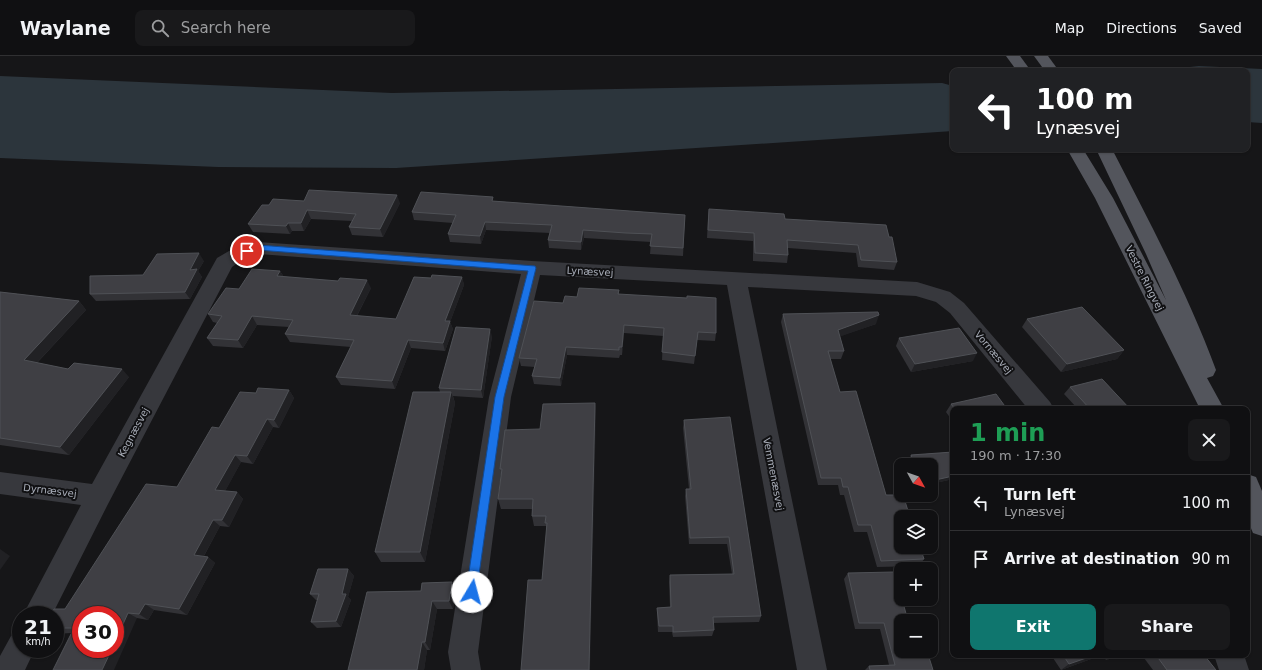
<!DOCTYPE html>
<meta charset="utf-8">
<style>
body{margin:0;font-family:"DejaVu Sans",sans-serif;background:#19191b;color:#f1f3f6;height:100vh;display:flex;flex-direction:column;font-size:15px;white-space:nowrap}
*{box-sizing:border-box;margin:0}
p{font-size:13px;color:#9c9d9f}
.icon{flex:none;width:22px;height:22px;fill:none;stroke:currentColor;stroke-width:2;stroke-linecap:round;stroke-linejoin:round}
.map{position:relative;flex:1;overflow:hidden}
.side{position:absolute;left:950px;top:350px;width:300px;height:252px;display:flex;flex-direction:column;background:#101012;border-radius:8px;box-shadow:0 1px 3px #0004,0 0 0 1px #303032}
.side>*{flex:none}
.guide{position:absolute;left:950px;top:12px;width:300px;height:84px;border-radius:8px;box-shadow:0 1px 3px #0004,0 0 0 1px #303032;background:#202124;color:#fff;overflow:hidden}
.needle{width:26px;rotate:130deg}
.controls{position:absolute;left:894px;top:402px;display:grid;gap:8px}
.controls a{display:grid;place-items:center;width:44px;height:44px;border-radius:8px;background:#101012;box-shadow:0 1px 3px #0004,0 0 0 1px #303032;font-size:20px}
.speed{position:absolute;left:12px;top:550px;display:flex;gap:8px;font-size:20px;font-weight:700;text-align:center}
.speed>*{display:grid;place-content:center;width:52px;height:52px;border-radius:50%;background:#101012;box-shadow:0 1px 3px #0004,0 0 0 1px #303032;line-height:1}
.speed small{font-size:10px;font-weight:400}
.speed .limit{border:6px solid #d22;background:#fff;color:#111}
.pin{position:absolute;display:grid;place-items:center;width:34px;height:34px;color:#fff;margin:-17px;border:2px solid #fff;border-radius:50%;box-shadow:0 1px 4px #0007}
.me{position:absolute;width:44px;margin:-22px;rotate:8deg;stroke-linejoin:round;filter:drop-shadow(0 0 3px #0008)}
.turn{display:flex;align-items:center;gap:14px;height:84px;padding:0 20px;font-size:18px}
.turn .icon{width:52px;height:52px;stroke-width:2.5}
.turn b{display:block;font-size:28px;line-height:34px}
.round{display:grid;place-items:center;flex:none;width:42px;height:42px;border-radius:8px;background:#19191b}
.head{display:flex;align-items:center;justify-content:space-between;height:68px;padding:0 20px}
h1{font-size:24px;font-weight:600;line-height:30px;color:#1e9e55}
.button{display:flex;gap:8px;margin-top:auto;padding:8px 20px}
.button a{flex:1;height:46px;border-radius:8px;background:#0f766e;color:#fff;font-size:16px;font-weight:600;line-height:46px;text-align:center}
.button a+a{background:#19191b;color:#f1f3f6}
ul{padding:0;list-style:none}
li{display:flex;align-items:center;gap:12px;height:56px;padding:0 20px;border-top:1px solid #303032}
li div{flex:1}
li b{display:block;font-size:15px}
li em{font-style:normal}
header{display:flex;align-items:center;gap:24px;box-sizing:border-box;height:56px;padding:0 20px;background:#101012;border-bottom:1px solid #303032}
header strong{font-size:19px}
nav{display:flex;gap:22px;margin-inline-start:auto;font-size:14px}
.search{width:280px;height:36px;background:#19191b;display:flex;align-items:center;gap:10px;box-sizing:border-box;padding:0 14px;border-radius:8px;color:#9c9d9f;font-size:15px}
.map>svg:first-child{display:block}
.water{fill:#2c353c}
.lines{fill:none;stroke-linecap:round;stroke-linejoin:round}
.minor{fill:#37383d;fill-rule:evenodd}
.primary{fill:#53555c;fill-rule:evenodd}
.wall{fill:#323236}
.shaded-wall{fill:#212124}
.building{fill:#3f3f44;stroke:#4f5156}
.route{fill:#1a73e8;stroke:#114b97}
.labels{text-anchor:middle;stroke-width:4;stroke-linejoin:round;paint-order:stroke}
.street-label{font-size:10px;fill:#a8adb8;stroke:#111113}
</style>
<header>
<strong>Waylane</strong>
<div class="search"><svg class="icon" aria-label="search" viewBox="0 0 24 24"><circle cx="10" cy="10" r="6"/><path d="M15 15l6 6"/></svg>Search here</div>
<nav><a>Map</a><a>Directions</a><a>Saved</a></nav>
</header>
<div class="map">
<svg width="1262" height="614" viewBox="0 0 1262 614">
<rect width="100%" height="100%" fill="#161618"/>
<!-- water -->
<g class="water">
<path d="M1199 10 1262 13V67L1247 66V15H1153Z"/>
<path d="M0 20 392 37 942 27 953 30V75L396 112 218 111 0 102Z"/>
</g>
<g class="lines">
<!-- minor -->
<g class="minor">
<path d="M258 186 532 205 917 226 950 236 964 247 1050 346 1054 353H1028L950 257 936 246 916 240 748 231 827 614H797L727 229 540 219 511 341 478 596 481 614H451L448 596 489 341 521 218 259 198 243 203 232 211 108 448 52 559H23L81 449 0 438V416L92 428 217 202 229 195Z"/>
<path d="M21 575V593H35L25 614H0V600L11 580Z"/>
<path d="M1214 599H1244L1249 614H1219Z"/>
</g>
<!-- primary -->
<g class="primary">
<path d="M1006 0H1020L1031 15H1017Z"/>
<path d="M1034 0H1048L1059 15H1045Z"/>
<path d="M1067 93H1083L1113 142 1166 244 1146 198 1096 93H1112C1149 165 1188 238 1216 314L1213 320 1207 322 1224 353H1200L1095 142Z"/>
<path d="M1247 418 1256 421 1262 435V480L1253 477 1247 463Z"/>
</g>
</g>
<!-- wall -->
<g class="wall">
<path d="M304 145 400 147 383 181 352 179 349 171 352 165 311 163 304 175H292L290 178 253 176 248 168 269 149Z"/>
<path d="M494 145 685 159 683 200 650 198 651 186 584 182 581 194 549 192 548 184 550 177 486 174 481 188 450 186 448 178 453 167 414 164 412 156Z"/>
<path d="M709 153 785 163 889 181 897 206 894 214 858 211 856 197 788 192V199L787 207 753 205V185L707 182 708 161Z"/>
<path d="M204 205 198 215 202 221 190 243 96 245 90 238 143 219Z"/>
<path d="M280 215 284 221 371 232 357 260 396 263 431 222 462 221 464 229 450 266 453 273 445 295 411 292 395 333 341 329 336 321 351 291 290 286 285 278 289 271 257 269 243 292 213 290 207 282 217 267 213 266 208 258 239 233Z"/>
<path d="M619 234V238L716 277 715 285 697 284 694 308 662 304 663 280 624 277 622 299H620L619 302 567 299 561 330 534 328 532 320 535 311 521 310 519 302 563 247 577 241Z"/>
<path d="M0 236 79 245 86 254 37 307 68 313 129 321 69 399 0 389Z"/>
<path d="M783 258 876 268 840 280 844 295 841 303H830L840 336 886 439 924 503 919 510 877 511 867 476H854L844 439H840L838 429H818L781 266Z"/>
<path d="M1027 263 1124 294 1117 303 1061 316 1022 271Z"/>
<path d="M492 280 483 342 453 340 455 347 425 506H381L375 496 440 336 439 332Z"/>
<path d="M899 282 973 305 911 316 896 290Z"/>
<path d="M1070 331 1130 353H1078L1064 338Z"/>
<path d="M289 334 294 342 279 372 273 371 253 408 241 406 225 435 237 436 243 443 229 471 220 470 204 500 208 501 215 507 187 559 154 554 148 564 137 562 71 577 55 578V559L65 553 177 431 219 372 256 337Z"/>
<path d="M595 347 596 358 542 524 547 473 546 470H534L532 460V453H501L498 443 501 418 500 413 540 373Z"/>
<path d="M951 348 1007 353H953V366L946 356Z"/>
<path d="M684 364 761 560 759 566 713 567 714 574 712 580 673 581 672 576H658L657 558V552L670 551 669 526 670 519 732 518 727 488H689L685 440 686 433H689L683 372Z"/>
<path d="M953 396V423L931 428V409H911L909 403 911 399Z"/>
<path d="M348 513 354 520 348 541 351 544 341 571 317 572 311 566 318 544H316L310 538Z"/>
<path d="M848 517 901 565 933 614H865L869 610 889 609 880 573H855L844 523Z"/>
<path d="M452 526 456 535 453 553H437L430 594H427L424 614H348L421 535Z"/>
<path d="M1051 599H1102L1061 614Z"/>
<path d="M1103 599H1122L1106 604Z"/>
<path d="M1149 599H1204L1216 614H1153L1144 602Z"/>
</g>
<!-- shaded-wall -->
<g class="shaded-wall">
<path d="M397 139 400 147 383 181 380 173Z"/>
<path d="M307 154 311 163 304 175 301 167Z"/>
<path d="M485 166 486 174 481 188 480 180Z"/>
<path d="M288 167 292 175 290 178 286 170Z"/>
<path d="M583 174 584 182 581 194V186Z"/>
<path d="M199 197 204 205 198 215 202 221 190 243 185 236 190 214Z"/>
<path d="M280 215 285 223 277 220Z"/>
<path d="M462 221 464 229 450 266 453 273 445 295 443 287 445 265Z"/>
<path d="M367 224 371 232 353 267 350 259Z"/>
<path d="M79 245 86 254 32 312 24 304Z"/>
<path d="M879 259 876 268 836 282 838 274Z"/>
<path d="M252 260 257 269 243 292 238 284Z"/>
<path d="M624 269V277L622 299V291Z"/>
<path d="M490 273 492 280 483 342 481 334Z"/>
<path d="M408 284 411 292 395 333 392 325Z"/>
<path d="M566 291 567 299 561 330 560 322Z"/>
<path d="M1124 294 1117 303 1061 316 1067 308Z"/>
<path d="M977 297 973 305 911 316 915 308Z"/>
<path d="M122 313 129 321 69 399 60 391Z"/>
<path d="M289 334 294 342 279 372 274 364Z"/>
<path d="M451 336 455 347 425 506 420 496Z"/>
<path d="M595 347 596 358 590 614H589Z"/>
<path d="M267 363 273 371 253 408 247 400Z"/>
<path d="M235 399 241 406 222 441 215 434Z"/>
<path d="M953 420V423L931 428V425Z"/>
<path d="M237 436 243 443 229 471 222 464Z"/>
<path d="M213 464 220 470 201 505 194 499Z"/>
<path d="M0 493 10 500 0 514Z"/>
<path d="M208 501 215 507 187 559 179 553Z"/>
<path d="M348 513 354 520 348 541 351 544 341 571 336 565 342 538Z"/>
<path d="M452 526 456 535 453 553 449 545Z"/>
<path d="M432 545 437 553 430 594 425 586Z"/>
<path d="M145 548 154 554 148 564 139 558Z"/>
<path d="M128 557 137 562 114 614H102L112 593H115V586Z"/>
<path d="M422 586 427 594 424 614H417Z"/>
<path d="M1095 599H1102L1061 614 1069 608Z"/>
<path d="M1114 599H1122L1106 604Z"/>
</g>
<!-- building -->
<g class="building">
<path d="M309 134 397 139 380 173 349 171 356 158 307 154 301 167H288L286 170 248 168 262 149H269L273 143 304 145Z"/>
<path d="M421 136 493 141 492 145 685 159 683 192 650 190 652 178 626 177 583 174 581 186 548 184 552 169 485 166 480 180 448 178 456 159 412 156Z"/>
<path d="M709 153 784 158 785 163 886 169 889 181H892L897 206 861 204 858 189 787 184 788 199 755 197 754 177 708 174Z"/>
<path d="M199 197 190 214 197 213 185 236 90 238V220L143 219 157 198Z"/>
<path d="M252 213 280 215 277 220 338 225 340 222 367 224 350 259 396 263 414 221 431 222 432 219 462 221 445 265H450L443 287 408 284 392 325 336 321 354 284 285 278 293 264 252 260 238 284 207 282 222 260 208 258 226 232 239 233Z"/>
<path d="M579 232 619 234 618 238 687 242V240L716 242V277L698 276 695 300 662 296 664 272 624 269 622 291H619V294L566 291 560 322 532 320 537 303 519 302 534 245 563 247 565 240 577 241Z"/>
<path d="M0 236 79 245 24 304 68 313 74 307 122 313 60 391 0 382Z"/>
<path d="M1082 251 1124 294 1067 308 1027 263Z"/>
<path d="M878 256 879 259 838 274 844 295H828L840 336 856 335 886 439H903L910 461H901V491H920L924 503 881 505 871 469H858L848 431H843L841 422H821L783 258Z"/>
<path d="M456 271 490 273 481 334 439 332Z"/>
<path d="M959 272 977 297 915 308 899 282Z"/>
<path d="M1102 323 1130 353H1090L1070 331Z"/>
<path d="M258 332 289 334 274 364 267 363 247 400 235 399 215 434 237 436 222 464H213L194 499 208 501 179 553 145 548 139 558 128 557 115 586V559H81V593H112L102 614H53L74 572H55V559H51L54 553H65L146 428 177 431 212 371 219 372 240 336 256 337Z"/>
<path d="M413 336H451L420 496H375Z"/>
<path d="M996 338 1007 353H955L951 348Z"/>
<path d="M595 347 589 614H521L528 524H542L547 467H545L546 460H532L533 443H498L502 413H500L505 374 540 373 543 348Z"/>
<path d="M730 361 761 560 713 561 714 574 673 576V570H659L657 552 671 551 670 519 734 518 729 481 690 482 686 433H691L684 364Z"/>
<path d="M953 396V420L931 425V409H915L911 399Z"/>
<path d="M318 513H348L342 538H346L336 565 311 566 319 538H310Z"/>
<path d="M894 516 901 540V543H902L908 565H901V595H927L933 614H870L869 610 895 609 884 567H859L848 517Z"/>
<path d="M452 526 449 545H432L425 586H422L417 614H348L367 536 421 535 422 527Z"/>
<path d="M1063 599H1095L1069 608Z"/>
<path d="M1156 599H1204L1216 614H1167Z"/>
</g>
<!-- route -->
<path class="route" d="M258 189 535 210 536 212 504 341 476 540 472 541 468 540 466 536 495 341 528 215 258 194 247 198 243 195 244 193Z"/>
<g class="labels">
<!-- street labels -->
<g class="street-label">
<text transform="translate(590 215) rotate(3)" y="4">Lynæsvej</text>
<text transform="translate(1145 222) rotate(63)" y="4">Vestre Ringvej</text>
<text transform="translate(994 296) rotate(50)" y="4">Vornæsvej</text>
<text transform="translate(133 376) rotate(-62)" y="4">Kegnæsvej</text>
<text transform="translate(774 418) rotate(79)" y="4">Vemmenæsvej</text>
<text transform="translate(50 434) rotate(7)" y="4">Dyrnæsvej</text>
</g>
</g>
</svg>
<div class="controls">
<a><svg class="needle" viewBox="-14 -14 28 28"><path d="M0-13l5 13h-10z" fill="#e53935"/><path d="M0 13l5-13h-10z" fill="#9c9d9f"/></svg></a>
<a><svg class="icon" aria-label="layers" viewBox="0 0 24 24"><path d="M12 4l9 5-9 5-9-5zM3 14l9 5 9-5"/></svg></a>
<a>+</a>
<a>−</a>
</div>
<div class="speed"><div>21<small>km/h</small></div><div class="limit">30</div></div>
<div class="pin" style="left:247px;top:195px;background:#d93025"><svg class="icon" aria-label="arrive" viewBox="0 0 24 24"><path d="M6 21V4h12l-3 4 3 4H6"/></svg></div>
<svg class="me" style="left:472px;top:536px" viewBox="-20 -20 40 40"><circle r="19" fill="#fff"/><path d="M0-13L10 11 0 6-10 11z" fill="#1a73e8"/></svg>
<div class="guide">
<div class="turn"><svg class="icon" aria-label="left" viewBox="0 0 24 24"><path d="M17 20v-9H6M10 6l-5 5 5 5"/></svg><div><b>100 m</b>Lynæsvej</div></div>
</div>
<section class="side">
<div class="head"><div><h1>1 min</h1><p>190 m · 17:30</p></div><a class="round"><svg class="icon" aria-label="close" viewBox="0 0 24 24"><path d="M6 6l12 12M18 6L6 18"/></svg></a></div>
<ul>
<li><svg class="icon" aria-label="left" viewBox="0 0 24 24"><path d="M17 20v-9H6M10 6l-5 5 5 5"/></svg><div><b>Turn left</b><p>Lynæsvej</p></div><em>100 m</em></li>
<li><svg class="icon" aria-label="arrive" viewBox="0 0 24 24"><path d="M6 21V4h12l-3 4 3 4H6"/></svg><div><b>Arrive at destination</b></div><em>90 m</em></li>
</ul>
<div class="button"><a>Exit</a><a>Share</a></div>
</section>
</div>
